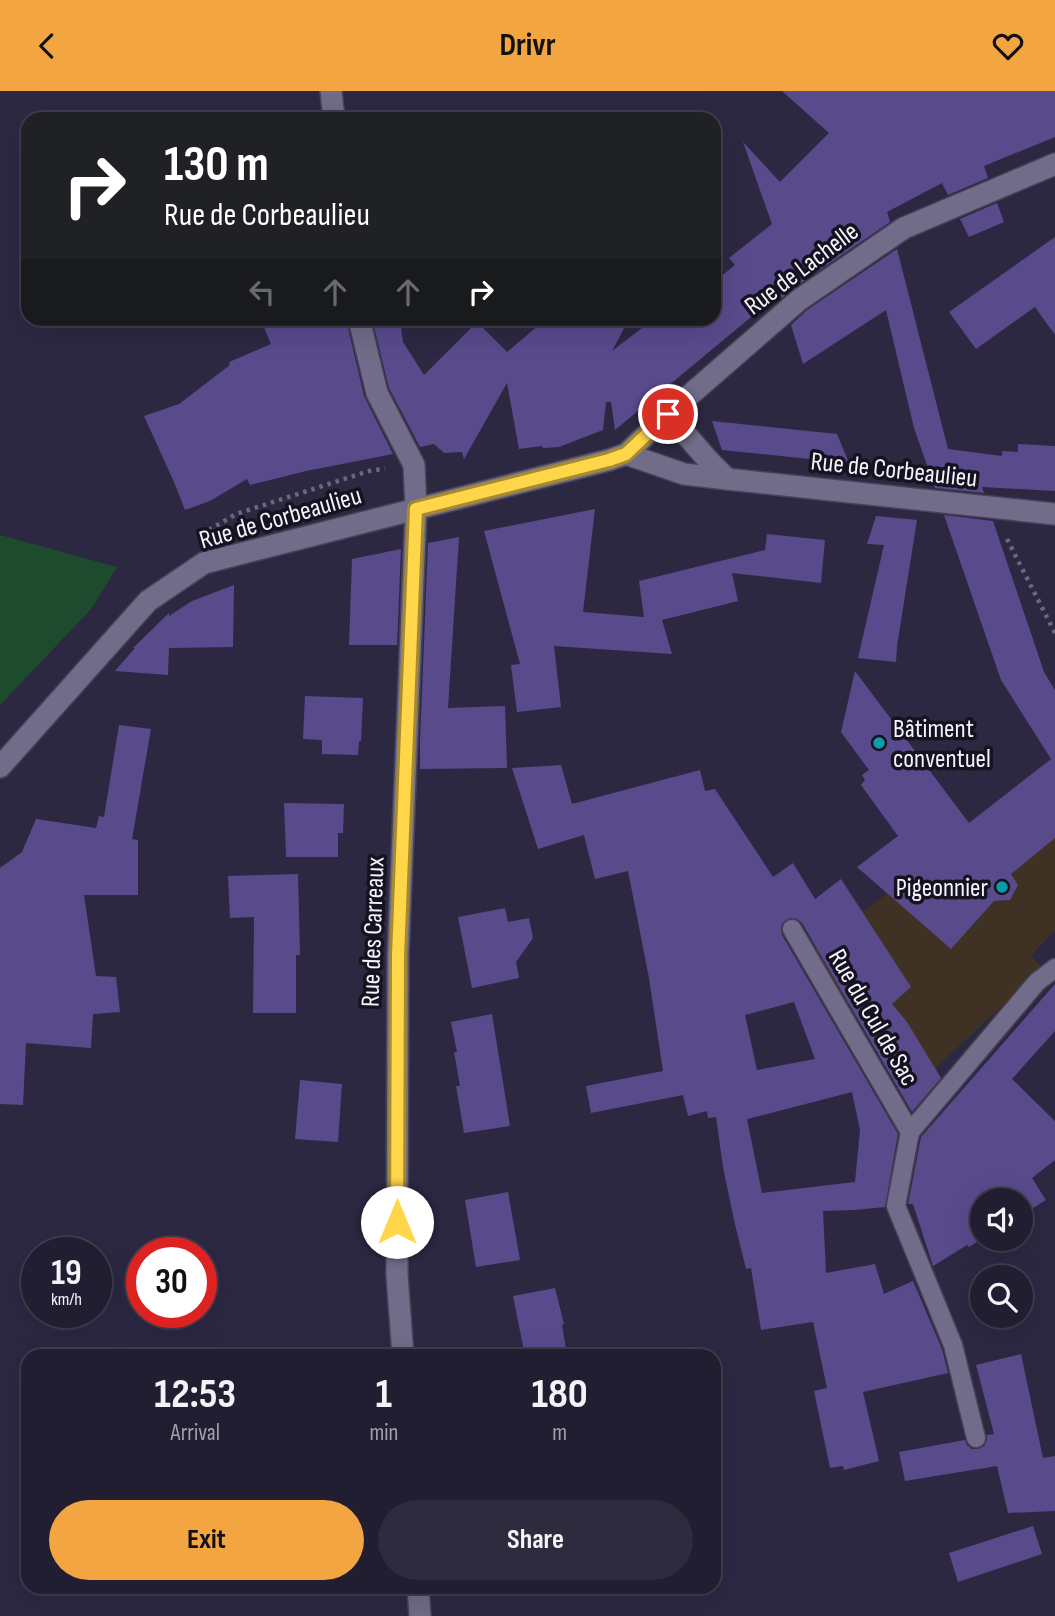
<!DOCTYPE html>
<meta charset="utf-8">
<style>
body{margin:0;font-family:"Sofia Sans Condensed",sans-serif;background:#2e2b3e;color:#f1f3f6;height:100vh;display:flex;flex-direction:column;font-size:26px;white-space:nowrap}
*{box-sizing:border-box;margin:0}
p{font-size:23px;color:#a2a2ac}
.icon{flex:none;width:38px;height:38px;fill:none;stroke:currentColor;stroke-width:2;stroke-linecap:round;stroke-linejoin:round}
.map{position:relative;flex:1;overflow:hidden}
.sheet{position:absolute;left:21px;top:1258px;width:700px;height:245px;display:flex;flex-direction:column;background:#221e32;border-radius:21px;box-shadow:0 7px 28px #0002,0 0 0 2px #3f3c4d}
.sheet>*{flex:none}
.hud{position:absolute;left:21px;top:21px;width:700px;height:214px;border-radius:21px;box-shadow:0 7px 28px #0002,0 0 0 2px #3f3c4d;background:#202124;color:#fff;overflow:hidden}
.fabs{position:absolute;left:970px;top:1097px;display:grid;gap:14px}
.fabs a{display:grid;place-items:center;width:63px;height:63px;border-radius:50%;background:#221e32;box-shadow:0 7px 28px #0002,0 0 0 2px #3f3c4d;font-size:35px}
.speed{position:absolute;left:21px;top:1146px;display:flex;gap:14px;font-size:35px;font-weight:700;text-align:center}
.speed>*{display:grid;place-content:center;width:91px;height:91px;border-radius:50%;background:#221e32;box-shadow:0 7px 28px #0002,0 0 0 2px #3f3c4d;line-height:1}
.speed small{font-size:18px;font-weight:400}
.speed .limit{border:10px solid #d22;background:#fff;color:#111}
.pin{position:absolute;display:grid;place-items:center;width:60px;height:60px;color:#fff;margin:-30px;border:4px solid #fff;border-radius:50%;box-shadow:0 2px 7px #0007}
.me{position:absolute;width:77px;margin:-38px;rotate:0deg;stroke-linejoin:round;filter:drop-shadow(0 0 5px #0008)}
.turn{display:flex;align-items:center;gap:24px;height:147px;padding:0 28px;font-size:32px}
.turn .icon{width:91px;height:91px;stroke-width:2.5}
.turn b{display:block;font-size:49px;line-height:60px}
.lanes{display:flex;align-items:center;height:66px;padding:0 28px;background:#0003;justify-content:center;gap:35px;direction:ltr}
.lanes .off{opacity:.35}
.eta{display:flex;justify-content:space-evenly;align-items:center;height:119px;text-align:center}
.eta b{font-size:42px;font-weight:700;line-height:49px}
.action{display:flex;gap:14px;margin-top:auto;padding:14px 28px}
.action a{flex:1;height:80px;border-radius:42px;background:#f2a541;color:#111;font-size:28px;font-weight:700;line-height:80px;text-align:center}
.action a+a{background:#2e2b3e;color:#f1f3f6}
header{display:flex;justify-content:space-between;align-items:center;height:91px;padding:0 28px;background:#f2a541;color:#111;font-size:32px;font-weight:700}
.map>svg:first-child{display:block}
.education{fill:#3f3124}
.green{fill:#1e4b2d}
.building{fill:#594a8c;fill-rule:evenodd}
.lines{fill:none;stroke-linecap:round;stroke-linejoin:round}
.lane-casing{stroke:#474357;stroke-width:21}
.street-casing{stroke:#474357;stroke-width:24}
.secondary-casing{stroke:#474357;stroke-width:24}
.path{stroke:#6b677c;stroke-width:4.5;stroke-dasharray:3.5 5;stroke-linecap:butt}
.lane{stroke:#706c89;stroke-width:18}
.street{stroke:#706c89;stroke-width:21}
.secondary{stroke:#706c89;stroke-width:21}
.route-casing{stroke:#a68a30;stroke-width:18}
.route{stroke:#ffd54a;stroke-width:12}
.culture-dot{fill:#0f9aa8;stroke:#15131f;stroke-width:2.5}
.labels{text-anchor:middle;stroke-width:7;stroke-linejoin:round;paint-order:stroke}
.street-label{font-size:26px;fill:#f5f4fe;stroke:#15131f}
.poi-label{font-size:26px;fill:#f5f4fe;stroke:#15131f;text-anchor:start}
</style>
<header><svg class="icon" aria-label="back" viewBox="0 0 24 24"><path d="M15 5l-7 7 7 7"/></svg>Drivr<svg class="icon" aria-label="heart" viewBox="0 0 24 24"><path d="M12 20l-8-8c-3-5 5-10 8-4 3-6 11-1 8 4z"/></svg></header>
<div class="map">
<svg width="1055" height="1525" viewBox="0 0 1055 1525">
<rect width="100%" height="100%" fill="#2d2842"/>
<!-- education -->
<path class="education" d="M1055 683V840L1031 864 1042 877 936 977 942 988 914 1018 813 858 946 758Z"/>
<!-- green -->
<path class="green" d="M0 444 117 476 92 517 0 614Z"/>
<!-- building -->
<g class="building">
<path d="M782 0H1055V46L984 75 988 87 948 104 942 92 887 121 890 131 792 198 782 207 780 202 615 339 611 311H606L603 339 559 356 543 357 542 355 519 358 507 292 464 368 462 361 444 362 434 353 420 356 389 297 372 228H400L403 251 424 284 477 231 507 261 546 228H629L612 260 654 228H714V191L735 174 729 167 772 133 743 51 780 91 829 42Z"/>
<path d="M997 112 1004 131 969 146 960 128Z"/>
<path d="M1055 146V244L1035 216 976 258 949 221Z"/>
<path d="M897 158 948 358 1002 365V360L1018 361V353L1055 355V400L982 396 984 402 935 397 914 337 886 219 803 273 791 234 807 219Z"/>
<path d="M287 228H297L299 235 325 228H346L364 305 393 363 306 380 250 394 247 388 210 410 185 419 174 391 144 325 179 313 230 274 229 271 271 253 263 234Z"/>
<path d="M712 330 837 343 849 372 722 359Z"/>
<path d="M595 418 583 521 644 526 639 490 765 459 767 443 825 449 821 492 732 482 738 510 662 529 672 563 554 555 561 616 517 621 511 574 520 573 484 440Z"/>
<path d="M944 424 993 430 1044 581 1055 599V747L1011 783 1018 794 1010 809 994 810 951 858 857 776 898 745 861 694 865 689 862 684 869 679 841 641 855 580 969 732 1051 668 1001 589Z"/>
<path d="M876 425 917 429 897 555 896 571 858 567 884 454 867 453Z"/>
<path d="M459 446 448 617 505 615 507 677 420 678V650L428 452Z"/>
<path d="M401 458 397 554H349L352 468Z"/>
<path d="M234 494 233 556 169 557 168 584 115 580 135 557H133L169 522V525L192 510Z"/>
<path d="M305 605 363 607 361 650H359L358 664 322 663V649L303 648Z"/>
<path d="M119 634 151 638 132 748 138 749V804H84L96 885 116 886 120 921 93 923 91 957 26 952 23 1014 0 1013V777L22 761 36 728 96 737 99 725 104 726Z"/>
<path d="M561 674 572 713 700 679 705 700 715 698 773 786 793 772 815 808 841 788 911 896 892 913 907 931 941 987 912 1021 802 832 797 828 791 827 786 829 782 833 781 839 782 844 898 1043 885 1116 854 1119 823 1120 826 1182 875 1173 884 1203 913 1190 942 1258 948 1282 863 1301 879 1370 844 1379 843 1375 830 1377 814 1300 827 1297 813 1231 761 1239 751 1177 746 1178 734 1129 723 1076 716 1026 708 1027 707 1020 688 1025 683 1004 591 1022 586 995 663 980 649 887 628 780 595 788 584 744 538 758 512 677ZM794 911 815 968 757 979 745 924ZM852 1001 860 1039 855 1091 762 1102 747 1028Z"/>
<path d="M284 712 344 713 343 742H338V766H286Z"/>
<path d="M298 783 300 864H296V922H253L254 826 230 827 228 785Z"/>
<path d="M505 817 508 831 529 827 533 847 516 871 519 887 472 897 458 826Z"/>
<path d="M1055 893V940L1012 988 1055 1030V1069L1032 1087 1046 1109 1020 1125V1110H982V1148L969 1156 967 1154 933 1175 913 1113H908L921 1046Z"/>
<path d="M492 923 510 1035 464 1042 456 995H460L454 961H457L451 931Z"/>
<path d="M300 989 342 993 338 1051 295 1048Z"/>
<path d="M508 1101 520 1169 476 1176 465 1109Z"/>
<path d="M555 1197 564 1233 562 1234 566 1258 525 1265 513 1205Z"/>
<path d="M1021 1263 1043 1367 1055 1365V1420L1008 1422 997 1375 905 1390 899 1361 965 1349 967 1354 972 1358H978L984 1355 987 1349V1344L994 1343 976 1274Z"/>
<path d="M1033 1435 1042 1463 958 1491 949 1462Z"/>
</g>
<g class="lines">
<defs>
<g id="lane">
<path d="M792 838 910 1041"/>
<path d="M976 1347 953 1254 896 1115 910 1041 1037 891 1055 877"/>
</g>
<g id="street">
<path d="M331 0 334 28"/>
<path d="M359 228 377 302 414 374 416 418 398 865 397 1184 403 1265"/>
<path d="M626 363 684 383 727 388 709 370 668 323"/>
<path d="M727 388 1055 423"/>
<path d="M418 1496 420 1525"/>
</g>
<path id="secondary" d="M0 676 148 510 204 472 609 369 626 363 668 323 799 209 904 137 1055 73"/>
</defs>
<!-- lane casing -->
<use href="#lane" class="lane-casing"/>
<!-- street casing -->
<use href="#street" class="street-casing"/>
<!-- secondary casing -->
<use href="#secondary" class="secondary-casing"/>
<!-- path -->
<g class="path">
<path d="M209 439 236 423 372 379 385 378"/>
<path d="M1007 448 1055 542"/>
</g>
<!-- lane -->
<use href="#lane" class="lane"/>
<!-- street -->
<use href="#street" class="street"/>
<!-- secondary -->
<use href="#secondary" class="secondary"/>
</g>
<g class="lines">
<defs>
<path id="route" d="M397 1131 398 865 416 418 609 369 626 363 668 323"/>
</defs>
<!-- route casing -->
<use href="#route" class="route-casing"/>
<!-- route -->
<use href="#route" class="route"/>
</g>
<!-- markers -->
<g class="culture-dot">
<circle cx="879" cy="652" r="7"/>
<circle cx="1002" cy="796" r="7"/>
</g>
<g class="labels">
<!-- street labels -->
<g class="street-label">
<text transform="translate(801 177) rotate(-37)" y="9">Rue de Lachelle</text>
<text transform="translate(894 378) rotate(6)" y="9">Rue de Corbeaulieu</text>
<text transform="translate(280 426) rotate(-16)" y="9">Rue de Corbeaulieu</text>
<text transform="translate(372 841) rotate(-88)" y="9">Rue des Carreaux</text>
<text transform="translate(874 926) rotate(60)" y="9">Rue du Cul de Sac</text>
</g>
<!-- poi labels -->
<g class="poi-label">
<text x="893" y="646">Bâtiment<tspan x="893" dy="30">conventuel</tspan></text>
<text x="988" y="805" text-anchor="end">Pigeonnier</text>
</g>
</g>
</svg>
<div class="fabs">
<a><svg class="icon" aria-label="sound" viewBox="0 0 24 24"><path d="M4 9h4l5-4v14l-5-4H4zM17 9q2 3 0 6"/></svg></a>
<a><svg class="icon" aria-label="search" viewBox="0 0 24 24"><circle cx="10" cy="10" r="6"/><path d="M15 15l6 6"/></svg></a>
</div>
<div class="speed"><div>19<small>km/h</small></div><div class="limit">30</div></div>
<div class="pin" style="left:668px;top:323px;background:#d93025"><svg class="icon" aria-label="arrive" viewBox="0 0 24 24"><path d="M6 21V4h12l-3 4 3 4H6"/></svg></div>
<svg class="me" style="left:397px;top:1131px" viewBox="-20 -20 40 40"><circle r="19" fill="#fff"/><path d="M0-13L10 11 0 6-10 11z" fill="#ffd54a"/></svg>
<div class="hud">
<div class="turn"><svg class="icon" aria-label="right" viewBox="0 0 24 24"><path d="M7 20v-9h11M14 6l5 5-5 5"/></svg><div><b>130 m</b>Rue de Corbeaulieu</div></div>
<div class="lanes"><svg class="icon off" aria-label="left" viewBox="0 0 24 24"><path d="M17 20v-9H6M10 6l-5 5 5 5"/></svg><svg class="icon off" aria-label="ahead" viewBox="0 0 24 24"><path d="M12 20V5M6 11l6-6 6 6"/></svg><svg class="icon off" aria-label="ahead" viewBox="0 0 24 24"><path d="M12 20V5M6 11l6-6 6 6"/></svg><svg class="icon" aria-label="right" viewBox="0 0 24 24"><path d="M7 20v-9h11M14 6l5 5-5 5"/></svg></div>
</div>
<section class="sheet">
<div class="eta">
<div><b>12:53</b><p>Arrival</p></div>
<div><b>1</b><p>min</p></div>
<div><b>180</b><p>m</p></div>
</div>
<div class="action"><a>Exit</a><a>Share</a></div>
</section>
</div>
